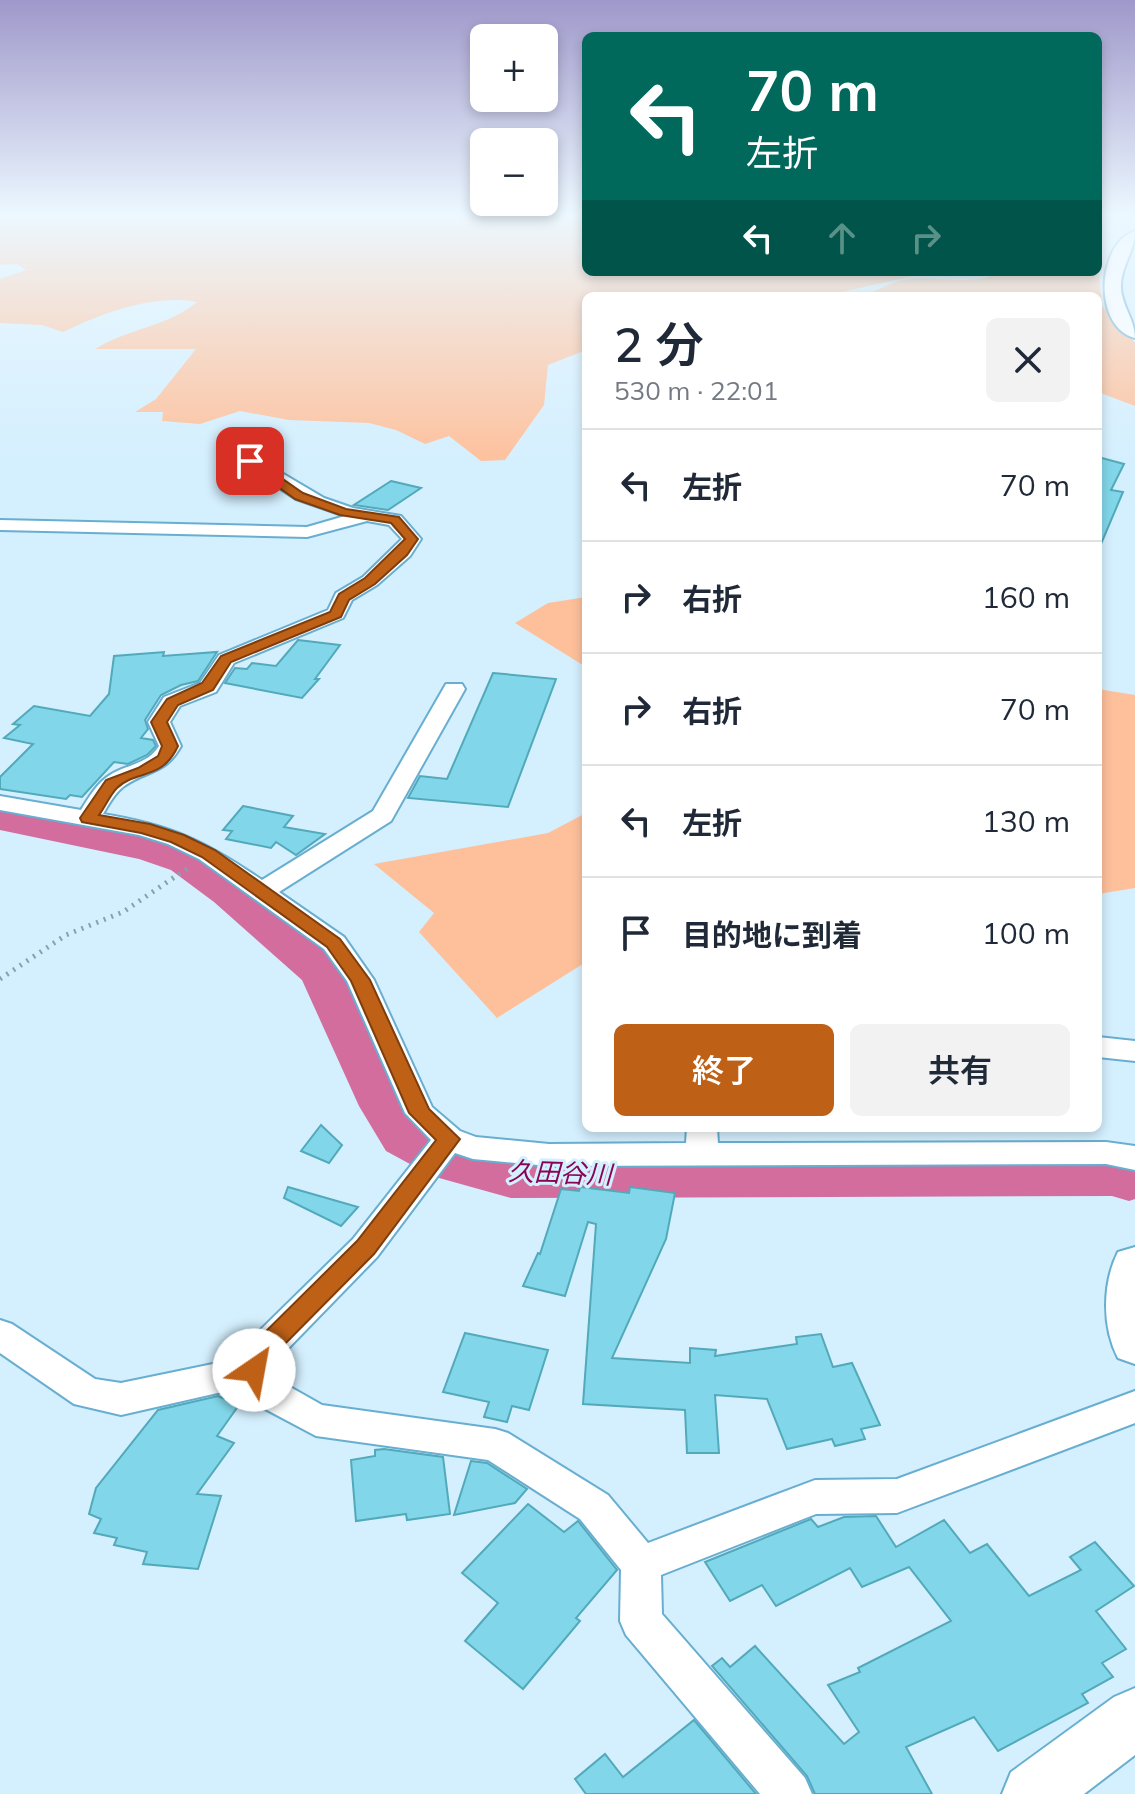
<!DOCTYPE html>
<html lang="ja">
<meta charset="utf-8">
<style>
body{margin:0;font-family:Mulish,"Noto Sans JP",sans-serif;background:#f2f2f3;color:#1f2937;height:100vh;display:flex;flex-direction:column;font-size:30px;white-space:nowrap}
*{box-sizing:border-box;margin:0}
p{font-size:26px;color:#747a83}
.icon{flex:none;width:44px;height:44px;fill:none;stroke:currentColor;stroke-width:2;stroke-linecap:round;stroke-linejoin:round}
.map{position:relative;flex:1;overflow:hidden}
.sheet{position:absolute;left:582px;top:292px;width:520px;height:840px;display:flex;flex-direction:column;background:#fff;border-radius:12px;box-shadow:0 4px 12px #0003}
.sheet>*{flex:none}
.top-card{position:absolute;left:582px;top:32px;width:520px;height:244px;border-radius:12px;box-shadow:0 4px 12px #0003;background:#00695c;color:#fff;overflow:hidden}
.tools{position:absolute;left:470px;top:24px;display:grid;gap:16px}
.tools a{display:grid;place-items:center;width:88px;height:88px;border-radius:12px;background:#fff;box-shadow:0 4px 12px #0003;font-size:40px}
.pin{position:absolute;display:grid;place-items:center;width:68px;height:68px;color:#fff;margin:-34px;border-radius:16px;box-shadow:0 4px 12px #0006}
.me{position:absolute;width:88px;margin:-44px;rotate:33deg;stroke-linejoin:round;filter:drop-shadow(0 0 6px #0008)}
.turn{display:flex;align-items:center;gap:28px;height:168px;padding:0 32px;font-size:36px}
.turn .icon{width:104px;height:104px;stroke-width:2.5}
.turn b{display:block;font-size:56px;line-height:68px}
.lanes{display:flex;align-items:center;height:76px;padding:0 32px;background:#0003;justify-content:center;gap:40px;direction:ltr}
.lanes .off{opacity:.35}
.round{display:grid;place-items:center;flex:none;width:84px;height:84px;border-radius:12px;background:#f2f2f3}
.headline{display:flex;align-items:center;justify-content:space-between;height:136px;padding:0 32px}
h1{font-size:48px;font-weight:600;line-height:60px}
.button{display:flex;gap:16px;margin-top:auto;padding:16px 32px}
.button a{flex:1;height:92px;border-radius:12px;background:#be6016;color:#fff;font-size:32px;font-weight:600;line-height:92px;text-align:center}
.button a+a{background:#f2f2f3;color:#1f2937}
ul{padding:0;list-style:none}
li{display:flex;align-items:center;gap:24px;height:112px;padding:0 32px;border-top:2px solid #e0e1e3}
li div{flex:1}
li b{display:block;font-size:30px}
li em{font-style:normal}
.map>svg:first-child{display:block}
.green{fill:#fec09b}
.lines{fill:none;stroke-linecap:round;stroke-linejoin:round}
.river{fill:#d26d9d;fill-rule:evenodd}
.building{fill:#81d7e9;stroke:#52a9ba;stroke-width:2}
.minor-casing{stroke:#68aed1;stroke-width:4}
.secondary-casing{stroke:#68aed1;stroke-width:4}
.path{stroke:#86a2b1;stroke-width:5;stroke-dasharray:2 6;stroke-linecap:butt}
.minor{fill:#fff;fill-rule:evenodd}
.secondary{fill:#fff;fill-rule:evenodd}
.route{fill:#be6016;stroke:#7c3e0e;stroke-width:2}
.labels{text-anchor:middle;stroke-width:6;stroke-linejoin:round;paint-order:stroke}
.water-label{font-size:26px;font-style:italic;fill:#880555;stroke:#d4effe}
</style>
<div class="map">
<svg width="1135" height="1794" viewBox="0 0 1135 1794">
<rect width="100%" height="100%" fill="#d4effe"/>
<!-- green -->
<g class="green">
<path d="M0 215H586V272H931L824 296H586V350L548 365 544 405 505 460 481 461 449 436 425 444 396 430 369 423 289 420 240 411 200 424 162 421 163 412H135L156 399 196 349H95C127 329 169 326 197 302 153 294 103 313 63 332L42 325 0 323V279L26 270 17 264 0 265Z"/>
<path d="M991 272 1099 274 1102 306 1135 343V406L1098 392V296H863C876 291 890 283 904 280 931 275 971 286 993 275Z"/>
<path d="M586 597V667L515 623 548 603Z"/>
<path d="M1098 689 1135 695V888L1098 894Z"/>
<path d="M586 813V962L497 1018 419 932 434 913 374 864 548 833Z"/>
</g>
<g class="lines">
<!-- river -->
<path class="river" d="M0 804 166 837 203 850 248 882 342 960 412 1100 426 1121 470 1144 511 1154 1119 1152 1135 1157V1199L1129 1201 1112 1196 511 1198 432 1176 386 1151 359 1106 302 980 214 902 171 870 139 859 0 830Z"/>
</g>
<!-- building -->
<g class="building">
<path d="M1098 457 1124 464 1111 490 1123 492 1098 551Z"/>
<path d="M391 481 421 488 388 510 354 505Z"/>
<path d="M298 640 340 645 315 679H319L302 698 225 683 235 668 247 669 252 663 276 666Z"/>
<path d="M164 652 163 656 217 652 198 681 181 685 161 695 145 720 148 729 141 738 153 740 156 746 147 755 128 764 114 762 82 797 70 795 66 799 0 789V777L33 744 4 738 20 725 13 724 34 706 90 716 109 694 114 656Z"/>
<path d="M493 673 556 679 508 807 408 798 420 776 447 779Z"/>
<path d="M243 806 293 816 284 827 325 834 296 855 276 842 271 848 226 839 232 831 223 830Z"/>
<path d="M321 1125 342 1145 329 1163 301 1151Z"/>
<path d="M288 1187 358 1207 341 1226 284 1198Z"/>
<path d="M580 1187 629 1193 630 1187 675 1193 666 1239 612 1358 690 1363V1348L716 1350 715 1356 797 1344 796 1337 821 1334 833 1367 852 1363 880 1425 861 1429 865 1439 835 1446 832 1439 787 1449 767 1399 715 1395 719 1453H687L685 1410 583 1404 596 1224 588 1222 565 1296 523 1286 538 1253 540 1254 561 1189 579 1191Z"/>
<path d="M465 1333 548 1350 529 1410 512 1406 507 1422 484 1417 489 1402 443 1392Z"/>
<path d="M218 1396 239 1405 217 1436 234 1443 197 1494 221 1496 198 1569 143 1564 147 1552 114 1545 117 1538 94 1533 101 1519 89 1514 96 1488 158 1410Z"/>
<path d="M384 1449 443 1457 450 1514 407 1520 406 1514 356 1521 351 1460 375 1456V1450Z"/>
<path d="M471 1461 487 1463 527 1489 515 1503 454 1515Z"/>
<path d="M528 1504 564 1532 578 1521 617 1570 576 1618 580 1621 523 1689 465 1641 498 1603 462 1573Z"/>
<path d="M876 1516 896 1547 944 1520 970 1553 987 1544 1029 1596 1081 1570 1070 1557 1095 1542 1134 1586 1096 1611 1126 1649 1102 1663 1113 1677 1082 1694 1088 1703 998 1751 974 1717 906 1747 932 1794H815L807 1776 712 1666 722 1658 730 1667 755 1646 844 1744 859 1732 828 1685 860 1672 858 1668 951 1621 909 1567 862 1587 850 1568 776 1606 762 1585 730 1601 705 1562 811 1519 818 1527 844 1517Z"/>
<path d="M694 1720 756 1794H586L575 1779 605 1754 623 1777Z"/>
</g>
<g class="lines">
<defs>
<g id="minor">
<path d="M256 443 264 448 258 459 324 498 353 508 401 516 421 539 410 556 377 585 352 600 343 618 234 663 216 692 180 706 170 722 181 746C164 776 147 769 123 787 114 794 109 804 103 814 171 825 205 841 262 880L373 811 446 684H462L465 689 391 821 279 892 344 937 374 980 432 1107 460 1131 476 1137 549 1144 686 1143 687 1128H717L718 1143 1106 1142 1135 1146V1170L1106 1164 549 1166 473 1159 455 1153 377 1257 273 1364 276 1379 322 1405 495 1429 508 1433 608 1495 648 1543 815 1480 897 1479 1135 1391V1423L897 1513 816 1514 661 1575 662 1614 805 1778 812 1794H760L626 1635 620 1621 621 1570 580 1519 488 1460 316 1436 250 1401 244 1387 121 1415 74 1404 0 1353V1320L12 1324 95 1379 121 1383 237 1359 242 1348 353 1239 431 1140 405 1113 347 981 324 949 199 859 168 844 139 835 0 810V796L81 810C89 797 97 783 110 775 127 764 147 765 159 746L148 722 164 697 200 683 219 655 328 610 336 593 363 577 402 539 389 525 367 521 307 537 0 530V520L307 527 345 516 296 499 244 465 242 456 250 445Z"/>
<path d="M1098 1037 1135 1041V1061L1098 1057Z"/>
</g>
<g id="secondary">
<path d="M1135 231C1135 252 1120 267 1121 288 1122 307 1135 319 1135 338 1092 327 1097 243 1135 231Z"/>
<path d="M1135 1247V1364L1118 1358C1102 1327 1102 1284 1118 1252Z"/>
<path d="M1135 1688V1755L1084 1794H1002L1011 1772 1114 1697Z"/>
</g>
</defs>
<!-- minor casing -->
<use href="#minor" class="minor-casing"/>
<!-- secondary casing -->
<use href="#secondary" class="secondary-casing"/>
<!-- path -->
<path class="path" d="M0 979 66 935 123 912 188 868"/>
<!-- minor -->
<use href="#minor" class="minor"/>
<!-- secondary -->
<use href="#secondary" class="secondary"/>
</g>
<!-- sky -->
<linearGradient id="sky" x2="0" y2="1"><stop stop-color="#9f98ca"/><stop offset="0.46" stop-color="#ecf8ff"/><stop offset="1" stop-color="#ecf8ff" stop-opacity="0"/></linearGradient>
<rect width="1135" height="466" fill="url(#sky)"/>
<!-- route -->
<path class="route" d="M246 459H254L303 493 346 509 399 517 418 539 407 555 375 584 349 600 341 617 231 662 213 690 178 705 167 722 178 746C162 781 137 769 117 788 110 795 105 807 99 815L150 824 184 835 215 850 340 939 370 980 429 1109 460 1139 374 1254 267 1362 263 1377 254 1380 245 1377 242 1370 246 1351 357 1241 436 1140 409 1113 351 981 327 947 202 857 171 842 141 833 82 822 80 818 106 780 138 768 158 756 162 746 151 722 167 699 202 683 221 656 330 612 339 594 365 578 405 539 391 523 340 515 295 499 246 464Z"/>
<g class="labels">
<!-- water labels -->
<g class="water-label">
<text transform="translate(560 1173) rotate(2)" y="9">久田谷川</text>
</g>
</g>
</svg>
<div class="tools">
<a>+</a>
<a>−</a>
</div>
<div class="pin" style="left:250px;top:461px;background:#d93025"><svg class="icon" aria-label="arrive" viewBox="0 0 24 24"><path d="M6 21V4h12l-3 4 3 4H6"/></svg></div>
<svg class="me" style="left:254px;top:1370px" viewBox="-20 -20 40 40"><circle r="19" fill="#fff"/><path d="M0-13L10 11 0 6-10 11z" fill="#be6016"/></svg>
<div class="top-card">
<div class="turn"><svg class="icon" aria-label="left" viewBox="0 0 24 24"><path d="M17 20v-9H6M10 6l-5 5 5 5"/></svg><div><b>70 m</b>左折</div></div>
<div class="lanes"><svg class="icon" aria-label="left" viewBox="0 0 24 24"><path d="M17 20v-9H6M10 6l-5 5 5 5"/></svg><svg class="icon off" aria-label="ahead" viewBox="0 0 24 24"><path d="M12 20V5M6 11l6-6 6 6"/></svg><svg class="icon off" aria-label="right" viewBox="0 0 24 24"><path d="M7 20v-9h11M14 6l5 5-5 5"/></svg></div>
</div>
<section class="sheet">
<div class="headline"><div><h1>2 分</h1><p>530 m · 22:01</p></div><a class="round"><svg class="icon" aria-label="close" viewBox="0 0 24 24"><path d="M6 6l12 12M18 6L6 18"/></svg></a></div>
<ul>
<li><svg class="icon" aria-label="left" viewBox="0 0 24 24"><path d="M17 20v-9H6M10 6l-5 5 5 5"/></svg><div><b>左折</b></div><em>70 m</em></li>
<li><svg class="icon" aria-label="right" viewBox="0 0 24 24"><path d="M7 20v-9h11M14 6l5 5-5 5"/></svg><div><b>右折</b></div><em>160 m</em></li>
<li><svg class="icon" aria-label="right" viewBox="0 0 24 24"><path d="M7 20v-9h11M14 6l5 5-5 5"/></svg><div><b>右折</b></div><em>70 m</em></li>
<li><svg class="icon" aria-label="left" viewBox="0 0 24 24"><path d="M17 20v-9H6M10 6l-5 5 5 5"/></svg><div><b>左折</b></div><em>130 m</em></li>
<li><svg class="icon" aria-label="arrive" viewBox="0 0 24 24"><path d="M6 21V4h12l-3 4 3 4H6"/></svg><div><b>目的地に到着</b></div><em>100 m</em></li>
</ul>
<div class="button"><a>終了</a><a>共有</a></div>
</section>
</div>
